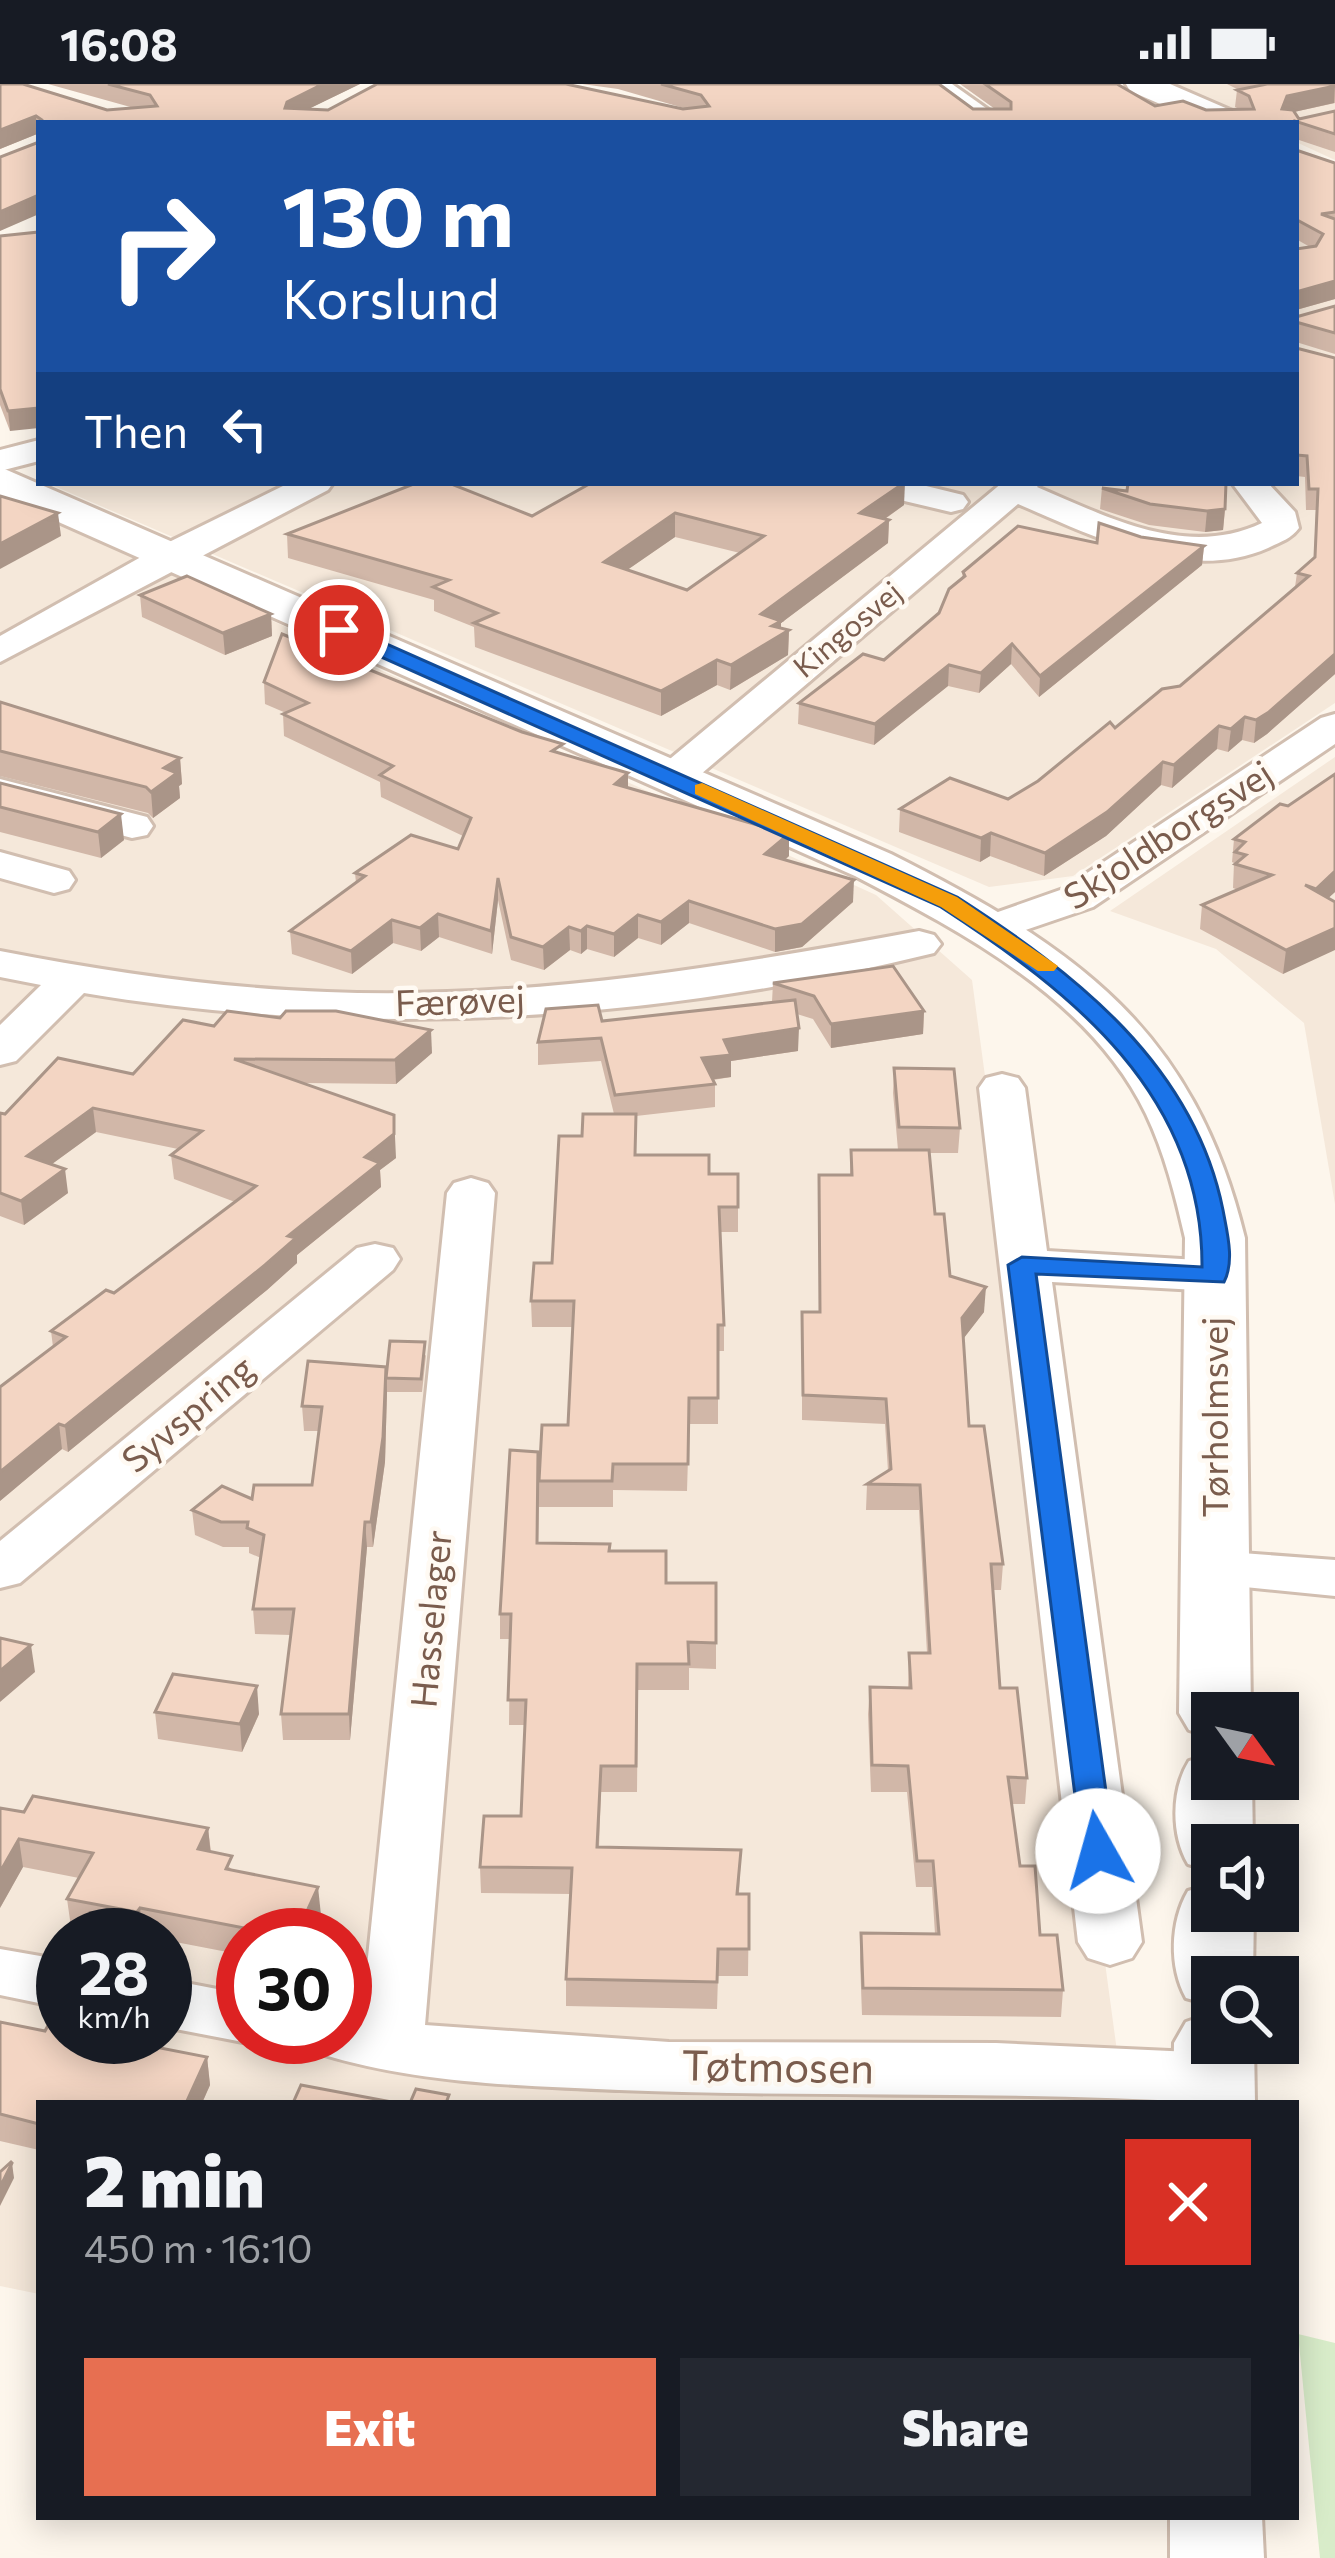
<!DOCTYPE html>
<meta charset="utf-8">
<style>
body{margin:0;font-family:Commissioner,sans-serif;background:#242831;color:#f1f3f6;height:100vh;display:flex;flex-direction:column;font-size:45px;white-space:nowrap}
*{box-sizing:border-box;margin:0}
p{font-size:39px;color:#9ea1a6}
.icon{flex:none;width:66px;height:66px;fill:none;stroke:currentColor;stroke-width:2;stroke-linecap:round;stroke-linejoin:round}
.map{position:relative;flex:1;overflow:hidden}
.drawer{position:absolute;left:36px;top:2016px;width:1263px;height:420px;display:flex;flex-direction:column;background:#171b24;border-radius:0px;box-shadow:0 6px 30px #0003}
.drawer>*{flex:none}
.top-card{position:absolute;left:36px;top:36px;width:1263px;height:366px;border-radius:0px;box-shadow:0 6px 30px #0003;background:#1a4fa0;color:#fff;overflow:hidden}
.needle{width:78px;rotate:123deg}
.buttons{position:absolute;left:1191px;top:1608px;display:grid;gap:24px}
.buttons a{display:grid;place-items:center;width:108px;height:108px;border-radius:0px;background:#171b24;box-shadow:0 6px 30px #0003;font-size:60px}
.speed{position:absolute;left:36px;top:1824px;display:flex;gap:24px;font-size:60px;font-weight:700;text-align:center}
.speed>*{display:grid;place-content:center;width:156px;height:156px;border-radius:50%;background:#171b24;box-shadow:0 6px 30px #0003;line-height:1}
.speed small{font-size:30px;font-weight:400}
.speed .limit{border:18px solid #d22;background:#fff;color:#111}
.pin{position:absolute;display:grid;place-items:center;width:102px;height:102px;color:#fff;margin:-51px;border:6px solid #fff;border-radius:50%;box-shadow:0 3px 12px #0007}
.me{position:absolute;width:132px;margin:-66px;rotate:353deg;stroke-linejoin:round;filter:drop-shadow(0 0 9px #0008)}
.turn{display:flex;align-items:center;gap:42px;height:252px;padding:0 48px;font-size:54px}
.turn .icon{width:156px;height:156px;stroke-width:2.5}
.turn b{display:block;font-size:84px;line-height:102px}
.then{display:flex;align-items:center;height:114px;padding:0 48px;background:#0003;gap:24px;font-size:45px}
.round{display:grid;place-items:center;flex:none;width:126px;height:126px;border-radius:0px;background:#242831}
.head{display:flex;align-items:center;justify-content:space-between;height:204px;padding:0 48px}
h1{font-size:72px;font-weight:800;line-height:90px}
.cta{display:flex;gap:24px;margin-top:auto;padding:24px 48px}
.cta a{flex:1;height:138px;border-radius:0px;background:#e76f51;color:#fff;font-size:48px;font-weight:800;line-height:138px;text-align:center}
.cta a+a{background:#242831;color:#f1f3f6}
.status{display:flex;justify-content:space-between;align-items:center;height:84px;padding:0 60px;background:#171b24;direction:ltr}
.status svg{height:33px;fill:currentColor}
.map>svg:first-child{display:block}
.residential{fill:#f5e8da;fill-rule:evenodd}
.green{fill:#d8ecc9}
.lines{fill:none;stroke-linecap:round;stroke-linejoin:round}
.minor-casing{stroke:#d1beb0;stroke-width:6}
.tertiary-casing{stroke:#d1beb0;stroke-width:6}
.minor{fill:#fff;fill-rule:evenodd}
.tertiary{fill:#fff;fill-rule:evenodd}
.wall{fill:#d1b7a8;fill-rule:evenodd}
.shaded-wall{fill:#aa9588}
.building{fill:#f3d5c3;stroke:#aa9588;stroke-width:3;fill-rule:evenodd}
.route{fill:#1a73e8;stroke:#114b97;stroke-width:3}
.slow{fill:#f59e0b}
.labels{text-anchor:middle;stroke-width:9;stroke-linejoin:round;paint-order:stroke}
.far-street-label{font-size:30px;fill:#7a5c4d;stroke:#fffaf3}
.street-label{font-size:36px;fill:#7a5c4d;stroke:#fffaf3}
.near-street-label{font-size:42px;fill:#7a5c4d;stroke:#fffaf3}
</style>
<div class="status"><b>16:08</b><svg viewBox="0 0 49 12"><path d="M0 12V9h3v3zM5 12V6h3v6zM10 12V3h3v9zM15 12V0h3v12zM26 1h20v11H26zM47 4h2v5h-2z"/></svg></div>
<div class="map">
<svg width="1335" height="2474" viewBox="0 0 1335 2474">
<rect width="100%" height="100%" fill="#fdf6ec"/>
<!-- residential -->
<g class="residential">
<path d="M1166 0H1335V76L1296 58V39H1253Z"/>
<path d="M1296 87 1335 105V619L1073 792 989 803 47 399H1296Z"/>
<path d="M0 413 876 811 972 896 1124 2019H39V2210L0 2202ZM63 1851H165V1953H63ZM243 1851H345V1953H243Z"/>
<path d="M1335 673V1120L1304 939 1216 865 1110 827Z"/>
</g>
<!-- green -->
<path class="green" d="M1298 2250 1335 2259V2474H1320Z"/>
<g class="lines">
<defs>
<g id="minor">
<path d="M921 0H952L1007 39H975Z"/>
<path d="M39 356V377L0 387V366Z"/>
<path d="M289 399H333L328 406 0 578V552L157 464Z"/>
<path d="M853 399H914L963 411 968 418 963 425 951 428 858 406Z"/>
<path d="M1002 399H1040L1037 403C1108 433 1186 475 1262 439L1232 399H1268L1295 428 1299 444C1291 455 1280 458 1268 464 1187 500 1093 452 1018 420L687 702H659L653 693 659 684Z"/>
<path d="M1335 630V660L1093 823 993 857 978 853 971 844 978 835 1063 805 1321 634Z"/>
<path d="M0 695 147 733 153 742 147 751 132 754 0 719Z"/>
<path d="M0 768 69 787 75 796 69 805 54 809 0 794Z"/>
<path d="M919 847 934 851 941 860 934 869C660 937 362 956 84 909L16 977 0 981V941L41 901 0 893V867C108 888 217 904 327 908 526 916 724 883 919 847Z"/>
<path d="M1002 990 1018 994 1025 1004 1047 1167 1215 1177 1233 1181 1240 1192 1233 1203 1215 1207 1052 1198 1142 1858 1132 1874 1110 1881 1088 1874 1078 1858 979 1004 986 994Z"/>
<path d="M471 1094 488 1099 495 1109 425 1941 669 1958 996 1959 1214 1969 1237 1976 1247 1994 1237 2012 1213 2019C1015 2006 817 2014 619 2006 521 2002 415 1999 321 1970L311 1953H345V1929L362 1931 447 1109 454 1099Z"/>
<path d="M375 1160 393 1164 400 1175 393 1186 20 1499 0 1504V1457L357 1164Z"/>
<path d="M1215 1467 1335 1476V1512L1195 1498 1187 1485 1195 1472Z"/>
<path d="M0 1865 63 1876V1924L0 1911Z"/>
<path d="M165 1895 243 1910V1953H260L243 1958 165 1943Z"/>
</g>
<g id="tertiary">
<path d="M1126 0H1170L1244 32 1249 39H1204L1130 7Z"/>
<path d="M0 383 891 770C1075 863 1194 944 1245 1154L1251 1629H1212V1653L1189 1646 1179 1629 1185 1154C1175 1111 1165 1070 1146 1030 1091 915 962 848 855 792L0 412Z"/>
<path d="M1212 1670V1695H1252L1253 1761H1212V1787L1188 1780C1171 1751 1171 1706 1189 1677Z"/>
<path d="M1212 1800V1827H1254L1253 1893H1212V1921L1186 1914C1169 1883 1170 1838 1188 1807Z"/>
<path d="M1212 1929V1959H1254L1255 2019H1173L1174 1959 1186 1938Z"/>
<path d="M1170 2433H1262L1264 2474H1170Z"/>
</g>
</defs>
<!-- minor casing -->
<use href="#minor" class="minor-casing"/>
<!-- tertiary casing -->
<use href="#tertiary" class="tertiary-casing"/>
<!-- minor -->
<use href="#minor" class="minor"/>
<!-- tertiary -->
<use href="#tertiary" class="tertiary"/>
</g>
<!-- wall -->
<g class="wall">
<path d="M0 0 107 26 134 24 48 0H360L308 25H687L618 5 582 0H939L973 25H995L960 0H1117L1155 22 1206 26 1239 25 1235 23 1237 6H1239L1227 0H1335V19L1294 28 1299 35 1335 27V68L1296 55V39H39V51L37 50 0 65Z"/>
<path d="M1296 66 1335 79V215L1296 226 1310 163 1296 155Z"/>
<path d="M0 152 10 347 0 321Z"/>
<path d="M1335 222V270L1296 258V233Z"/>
<path d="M1296 264 1335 274V590L1267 650 1254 659 1242 656 1228 668 1217 665 1172 704 1161 701 1106 752 1044 792 990 772 980 778 899 748 900 725 1008 715 1038 697 1180 602 1295 503 1297 489 1314 474 1316 426H1306L1305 393 1296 392Z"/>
<path d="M1102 404 1127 407 1225 425 1223 446 1205 448 1149 441 1100 425Z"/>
<path d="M904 421 885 435 889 436 888 459 781 539V544L789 546 788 571 730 606 717 601 661 632 475 563 474 543 434 527V516L288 474 287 450 532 432ZM675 453 740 469 687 506 627 486Z"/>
<path d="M1141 453 1204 462 1202 481 1039 613 1011 580 979 609 948 602 874 661 798 640 799 619 884 576 939 529 962 494 963 488 1097 459Z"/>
<path d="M140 511 271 530 272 552 225 571 142 533Z"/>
<path d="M264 598 563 670 628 704 789 772 785 776 853 818 802 863 775 868 689 839 661 861 638 854 614 873 587 865 581 870 570 866 544 886 511 876 498 816 492 870 439 853 421 867 393 859 352 890 292 870 290 847 356 799 355 789 458 765 463 752 381 713 380 698 284 652 283 630 286 629 265 620Z"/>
<path d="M0 618 180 674 182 700 179 702 180 714 153 734 148 729 0 692Z"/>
<path d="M1335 690V808L1328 814 1283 890 1200 845 1202 821 1238 806 1233 804 1234 779 1232 778 1234 755 1288 722Z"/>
<path d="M0 699 124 756 101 774 0 748Z"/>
<path d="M773 899 924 927 923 950 831 964 813 935 797 930 798 967 731 977V993L713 996 715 1000V1023L636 1032V1071L709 1090H738V1148H720L724 1241V1267H718V1340H689L687 1407 613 1406V1423H539V1406L538 1459 610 1467 666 1499H716V1585L689 1584V1606H638L637 1708H601L599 1763 741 1766 739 1810H749L748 1892H718L717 1925 566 1922V1895L571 1810 481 1809 480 1783 521 1732 525 1641H509L510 1555H500V1530L539 1390 568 1341 573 1243H532L531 1217 552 1179 582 1052 614 1030 601 977 538 981V958L602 937 772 918Z"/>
<path d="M214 942 432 969 396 1000 303 999 396 1074 380 1086 381 1103 297 1171V1179L267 1206 68 1368 62 1365 0 1417 53 1263 51 1247 114 1209 235 1118 174 1095 171 1071 178 1065 96 1048 52 1080 68 1109 24 1141 0 1132V1029L5 1030 133 990Z"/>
<path d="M894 984 960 1044 958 1069H929L935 1130 950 1192 984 1228 963 1255 969 1342 1003 1480 1001 1506H993L1000 1604 1027 1694 1025 1720H1012L1020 1782 1040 1851 1063 1906 1061 1933 862 1931 860 1876 861 1849 935 1850 932 1803H916L907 1708H871L868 1630 870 1603 908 1604 909 1569H927L919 1426H866L867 1400 888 1387 885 1340 802 1336V1228H819V1091H850L851 1066H898L893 1009Z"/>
<path d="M426 1271 422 1308H387L385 1378 373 1463H367L350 1656H283L281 1630 291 1551 255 1550 253 1525 261 1474 249 1469V1463H223L195 1451 192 1426 312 1401 319 1347H304L302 1322 386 1294Z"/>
<path d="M155 1628 259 1630 242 1668 158 1655Z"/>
<path d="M24 1728 208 1744 211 1768 234 1787 321 1831 312 1851H243V1871L165 1856V1851H111L71 1843 67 1815 79 1794 23 1783 0 1824Z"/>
<path d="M0 1938 63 1953 207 1973 210 2001 202 2019H39V2066L0 2057Z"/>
</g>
<!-- shaded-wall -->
<g class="shaded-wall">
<path d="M323 0H360L288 35 285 24 287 18Z"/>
<path d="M1335 2 1334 19 1285 30 1282 25 1287 12Z"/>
<path d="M36 32 37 50 0 65V46Z"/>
<path d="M39 111V130L0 147V128Z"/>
<path d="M1335 197V215L1296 226V208Z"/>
<path d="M39 324V344L10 347 8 327Z"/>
<path d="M905 399 904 421 859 453 860 429Z"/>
<path d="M1225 425 1223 446 1205 448 1207 427Z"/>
<path d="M58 429 61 452 0 485V460Z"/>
<path d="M675 429V453L604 502V478Z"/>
<path d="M889 436 888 459 781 539V551L789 546 788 571 730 606 731 581 761 530Z"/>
<path d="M1204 462 1202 481 1039 613 1040 592Z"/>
<path d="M271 530 272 552 225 571 223 549Z"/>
<path d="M1012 560 1011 580 979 609 981 589Z"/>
<path d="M1335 570V590L1267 650 1254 659 1256 636Z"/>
<path d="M717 576V601L661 632V607Z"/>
<path d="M949 581 948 602 874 661 875 640Z"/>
<path d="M1245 633 1242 656 1228 668 1231 645Z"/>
<path d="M1219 642 1217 665 1172 704 1174 681Z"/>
<path d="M180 674 182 700 179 702 180 714 153 734 151 708 164 684Z"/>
<path d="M1163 678 1161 701 1106 752 1044 792 1045 769Z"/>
<path d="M628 689V711L615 700Z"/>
<path d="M121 730 124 756 101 774 98 748Z"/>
<path d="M991 749 990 772 980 778 981 754Z"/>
<path d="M789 750V772L765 792V770Z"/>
<path d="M1335 787V808L1313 828 1316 805Z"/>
<path d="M498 794V816L492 870 491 847Z"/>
<path d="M854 796 853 818 802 863 775 868V845Z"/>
<path d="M689 817V839L661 861V838Z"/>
<path d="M438 830 439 853 421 867 420 844Z"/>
<path d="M638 831V854L614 873V850Z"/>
<path d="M392 836 393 859 352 890 351 867Z"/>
<path d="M587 842V865L581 870V847Z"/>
<path d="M569 843 570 866 544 886 543 863Z"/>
<path d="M1335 844V866L1283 890 1286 866Z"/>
<path d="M924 927 923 950 831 964V940Z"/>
<path d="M799 944 798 967 731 977V993L701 997 702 974 724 956Z"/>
<path d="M431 946 432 969 396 1000 395 976Z"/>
<path d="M93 1024 96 1048 30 1096 27 1072Z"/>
<path d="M394 1031 396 1074 380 1086 381 1103 297 1171V1179L267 1206 68 1368 65 1342 288 1152 365 1073Z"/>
<path d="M65 1085 68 1109 24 1141 21 1117Z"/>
<path d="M986 1203 984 1228 960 1259 962 1234Z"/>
<path d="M386 1283 387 1308 385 1378 373 1463 371 1438Z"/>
<path d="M59 1340 62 1365 0 1417V1388Z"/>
<path d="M365 1438 367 1463 350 1656 349 1630Z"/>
<path d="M31 1561 35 1588 0 1618V1587Z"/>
<path d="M257 1602 259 1630 242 1668 240 1640Z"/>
<path d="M208 1744 211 1772 198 1765Z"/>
<path d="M19 1755 23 1783 0 1824V1788Z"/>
<path d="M318 1803 321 1831 312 1851H296Z"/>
<path d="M140 1824 143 1851H140L137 1828Z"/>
<path d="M207 1973 210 2001 202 2019H186Z"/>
<path d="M12 2079 14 2094 0 2122V2103Z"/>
</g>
<!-- building -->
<g class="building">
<path d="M0 0H23L107 26 157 22 150 11 108 0H323L287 18 285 24 328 26 377 0H566L683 25 709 22 701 11 661 0H939L973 25H1011V18L985 0H1117L1155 22 1183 17 1206 26 1254 25 1249 12 1237 6 1267 0H1335V2L1287 12 1282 25 1293 26 1299 35 1335 27V50L1295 37V39H42V36L36 32 0 46Z"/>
<path d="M39 58V111L0 128V73Z"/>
<path d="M1296 66 1335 79V128L1321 130 1335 135V197L1296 208V165L1316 162 1323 150 1297 136 1296 152Z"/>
<path d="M39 148V324L8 327 0 305V152Z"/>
<path d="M1335 222V249L1296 238V233Z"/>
<path d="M1296 264 1335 274V570L1269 628 1256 636 1245 633 1231 645 1219 642 1174 681 1163 678 1107 728 1045 769 991 749 981 754 900 725 950 694 1008 715 1038 697 1110 638 1115 644 1162 605 1180 602 1309 492 1297 489 1315 473 1318 405H1309L1307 372 1296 371Z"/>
<path d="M416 399H449L532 432 591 399H904L860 429 889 436 761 530 781 537 772 542 789 546 731 581 717 576 661 607 474 539 497 529 433 503 449 496 287 450ZM675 429 764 452 687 506 604 478Z"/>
<path d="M1128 399H1226L1225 425 1207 427 1150 420 1102 404 1127 407Z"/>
<path d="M0 412 58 429 0 460Z"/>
<path d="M1099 439 1141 453 1204 462 1040 592 1012 560 981 589 949 581 875 640 799 619 863 570 884 576 939 529 949 505 965 492 963 488 1018 442 1097 459Z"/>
<path d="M187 492 271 530 223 549 140 511Z"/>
<path d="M282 550 522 648 563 660 552 667 628 689 615 700 789 750 765 770 854 796 802 840 775 845 689 817 661 838 638 831 614 850 587 842 581 847 569 843 543 863 511 853 498 794 491 847 438 830 420 844 392 836 351 867 290 847 365 792 355 789 411 751 458 765 471 734 380 691 393 682 283 630 308 619 264 598Z"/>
<path d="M0 618 180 674 164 684 177 689 151 708 146 703 0 667Z"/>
<path d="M1335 690V787L1316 805 1305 801 1335 818V844L1286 866 1202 821 1272 791 1235 780 1246 771 1235 768 1245 758 1234 755 1280 720 1288 722Z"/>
<path d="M0 699 121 730 98 748 0 723Z"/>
<path d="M893 882 924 927 831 940 814 912 773 899Z"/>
<path d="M795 916 799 944 724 956 731 971 702 974 715 1000 615 1011 601 954 538 958 546 925 598 921 602 937Z"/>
<path d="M227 927 280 934 286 927H336L431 946 395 976 234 975 394 1031V1050L365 1073 380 1079 288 1152 296 1154 265 1181 65 1342 59 1340 0 1388V1303L66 1253 51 1247 106 1206 114 1209 256 1102 171 1071 202 1047 93 1024 27 1072 65 1085 21 1117 0 1109V1029L5 1030 58 974 133 990 183 936 214 942Z"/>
<path d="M894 984 954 985 960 1044 899 1043Z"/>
<path d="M583 1030H636L635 1071H709V1090H738V1123H719L724 1241H718V1314H689L688 1380H613L612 1397H539L542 1341H568L574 1217H531L534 1179H552L559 1052H582Z"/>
<path d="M851 1066H929L935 1130H944L950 1192 986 1203 962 1234 969 1342H984L1003 1480H991L1000 1604H1017L1027 1694 1008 1693 1020 1782H1035L1040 1851H1057L1063 1906 863 1904 861 1849 939 1850 933 1777H917L908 1682 872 1681 870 1603 911 1604 909 1569H930L920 1401 867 1400 891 1385 886 1315 803 1311 802 1228H820L819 1091H852Z"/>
<path d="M390 1257 425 1258 421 1295 386 1294Z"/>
<path d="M308 1277 386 1283 383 1353 371 1438H365L349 1630H281L294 1525H253L264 1451 247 1444 248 1438H221L192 1426 222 1402 252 1415 254 1401H312L322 1323 302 1322Z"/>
<path d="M510 1366 538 1368 537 1459 610 1460 609 1467H666V1499H716V1559L688 1558 689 1580H637L636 1682H601L597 1763 741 1766 737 1810H749V1865H718L717 1898 566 1895 572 1784 480 1783 484 1732H521L526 1616H508L511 1530H500Z"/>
<path d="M0 1554 31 1561 0 1587Z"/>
<path d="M173 1590 257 1602 240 1640 155 1628Z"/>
<path d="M33 1712 208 1744 198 1765 232 1772 226 1785 318 1803 296 1851H281L140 1824 137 1828 67 1815 93 1769 19 1755 0 1788V1724L24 1728Z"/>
<path d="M51 1936 63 1939V1953H104L207 1973 186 2019H39V2040L0 2030V1938L45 1947Z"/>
<path d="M301 2001 397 2019H293Z"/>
<path d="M416 2005 449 2011 446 2019H410Z"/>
<path d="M11 2078 12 2079 0 2103V2088Z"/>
</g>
<!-- route -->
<path class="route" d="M332 542H346L957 813C1075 889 1194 981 1223 1126 1227 1148 1235 1177 1224 1198L1036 1190 1114 1767 1110 1776H1086L1082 1767 1008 1181 1022 1173 1202 1183C1203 1011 1073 909 941 823L332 551Z"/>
<!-- slow -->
<path class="slow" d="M702 699 957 813 1058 882 1054 887H1038L941 823 695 710V701Z"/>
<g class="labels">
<!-- far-street labels -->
<g class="far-street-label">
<text transform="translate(848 546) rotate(-40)" y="10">Kingosvej</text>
</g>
<!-- street labels -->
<g class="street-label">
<text transform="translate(1168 751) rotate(-33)" y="13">Skjoldborgsvej</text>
<text transform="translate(460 917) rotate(-2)" y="13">Færøvej</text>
<text transform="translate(188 1330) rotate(-40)" y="13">Syvspring</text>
<text transform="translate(1215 1333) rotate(-90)" y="13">Tørholmsvej</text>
<text transform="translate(431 1535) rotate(-85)" y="13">Hasselager</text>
</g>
<!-- near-street labels -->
<g class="near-street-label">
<text transform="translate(778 1983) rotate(1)" y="15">Tøtmosen</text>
</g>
</g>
</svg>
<div class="buttons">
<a><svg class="needle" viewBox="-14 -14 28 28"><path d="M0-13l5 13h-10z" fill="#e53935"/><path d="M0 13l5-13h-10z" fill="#9ea1a6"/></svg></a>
<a><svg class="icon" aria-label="sound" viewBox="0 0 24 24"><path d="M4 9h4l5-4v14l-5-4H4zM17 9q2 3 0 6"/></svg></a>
<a><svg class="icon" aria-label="search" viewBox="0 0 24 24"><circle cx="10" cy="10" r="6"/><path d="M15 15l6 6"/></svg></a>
</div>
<div class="speed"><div>28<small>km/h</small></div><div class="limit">30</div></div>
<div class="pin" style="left:339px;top:546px;background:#d93025"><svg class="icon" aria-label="arrive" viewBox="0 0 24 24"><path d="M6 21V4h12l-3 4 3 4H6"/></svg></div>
<svg class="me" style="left:1098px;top:1767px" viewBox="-20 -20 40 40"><circle r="19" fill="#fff"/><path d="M0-13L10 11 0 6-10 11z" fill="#1a73e8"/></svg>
<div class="top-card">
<div class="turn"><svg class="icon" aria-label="right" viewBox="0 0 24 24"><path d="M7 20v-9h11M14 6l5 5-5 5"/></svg><div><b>130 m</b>Korslund</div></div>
<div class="then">Then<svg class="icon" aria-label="left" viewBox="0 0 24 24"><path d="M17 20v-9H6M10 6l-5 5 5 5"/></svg></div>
</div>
<section class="drawer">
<div class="head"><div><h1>2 min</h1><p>450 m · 16:10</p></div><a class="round" style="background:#d93025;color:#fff"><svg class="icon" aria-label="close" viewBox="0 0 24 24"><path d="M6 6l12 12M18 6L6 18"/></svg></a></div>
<div class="cta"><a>Exit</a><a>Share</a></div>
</section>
</div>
